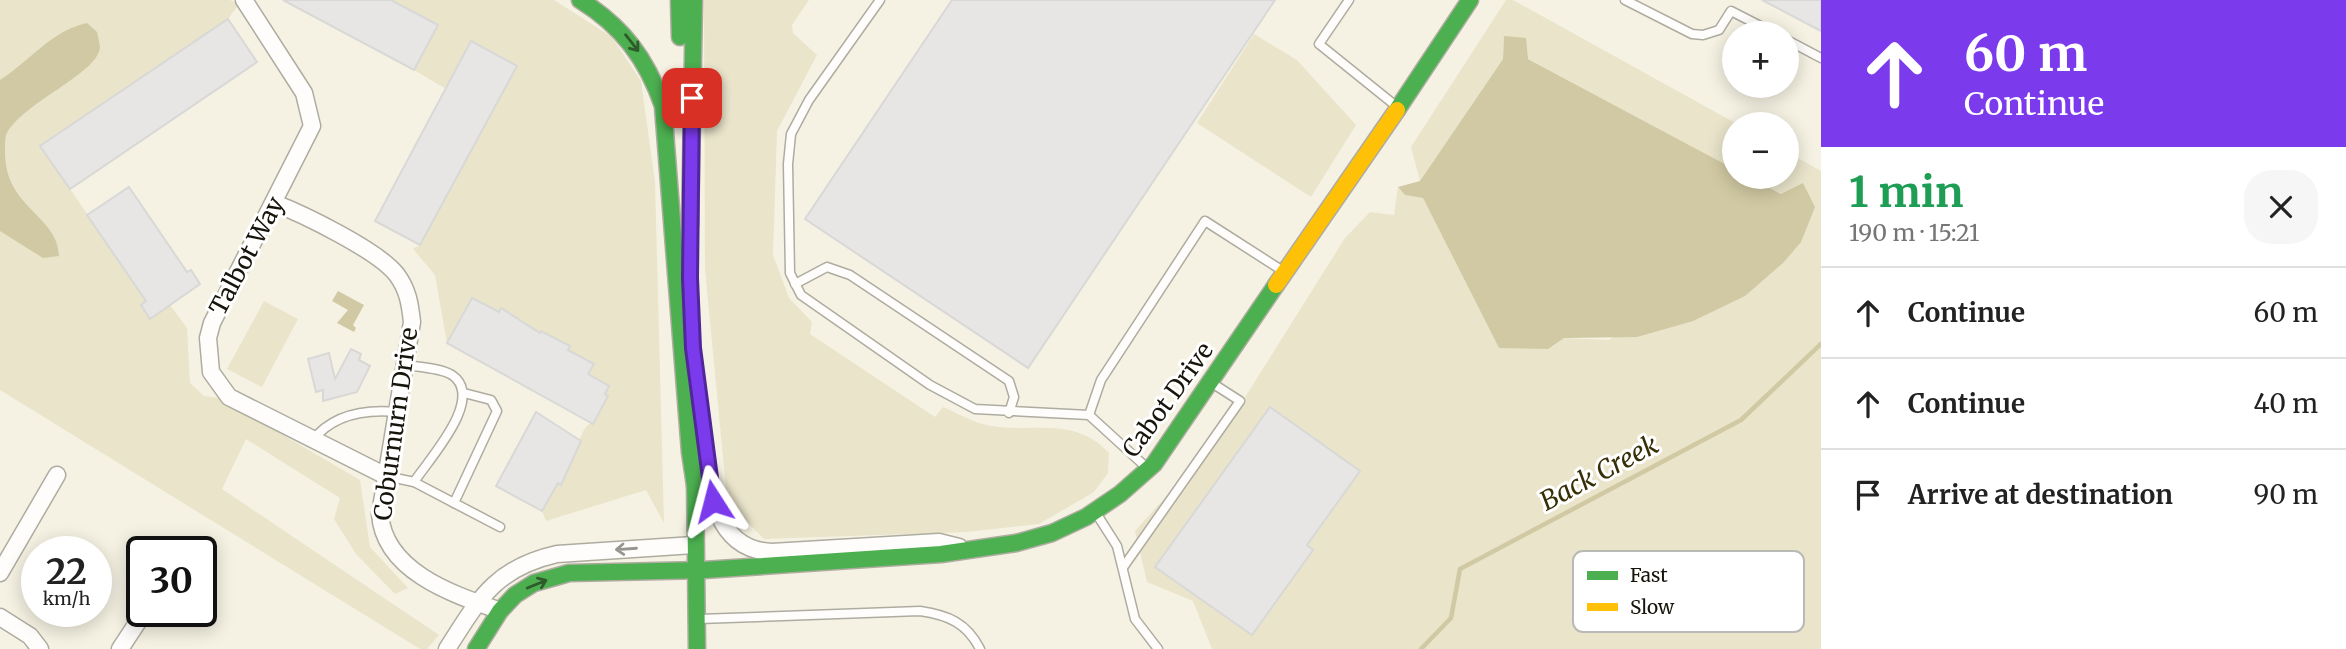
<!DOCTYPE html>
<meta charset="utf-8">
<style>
body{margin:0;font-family:Merriweather,serif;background:#f6f6f6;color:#222;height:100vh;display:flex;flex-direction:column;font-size:26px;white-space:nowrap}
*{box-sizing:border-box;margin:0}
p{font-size:23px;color:#767676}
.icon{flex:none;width:38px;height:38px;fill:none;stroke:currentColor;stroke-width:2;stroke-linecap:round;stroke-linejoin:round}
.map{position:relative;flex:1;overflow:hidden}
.panel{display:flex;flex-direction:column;background:#fff;width:525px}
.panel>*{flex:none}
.hud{background:#7c3aed;color:#fff;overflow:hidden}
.buttons{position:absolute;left:1722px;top:21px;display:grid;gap:14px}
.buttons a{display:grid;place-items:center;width:77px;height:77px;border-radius:50%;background:#fff;box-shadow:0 4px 18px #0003;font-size:35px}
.speed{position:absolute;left:21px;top:536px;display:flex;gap:14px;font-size:35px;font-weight:700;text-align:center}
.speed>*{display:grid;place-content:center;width:91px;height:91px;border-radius:50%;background:#fff;box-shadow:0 4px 18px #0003;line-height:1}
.speed small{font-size:18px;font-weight:400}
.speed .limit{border:4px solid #111;border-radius:10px;background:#fff;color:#111}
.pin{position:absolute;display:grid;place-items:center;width:60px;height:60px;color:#fff;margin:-30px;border-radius:14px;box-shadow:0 4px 10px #0006}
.me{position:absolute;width:77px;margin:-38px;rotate:351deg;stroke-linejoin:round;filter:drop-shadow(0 0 5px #0008)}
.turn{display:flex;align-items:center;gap:24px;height:147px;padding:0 28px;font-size:32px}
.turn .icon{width:91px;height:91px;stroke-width:2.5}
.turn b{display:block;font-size:49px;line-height:60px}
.round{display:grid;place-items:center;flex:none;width:74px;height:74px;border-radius:28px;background:#f6f6f6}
.head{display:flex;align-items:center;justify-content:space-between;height:119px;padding:0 28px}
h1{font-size:42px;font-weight:700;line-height:52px;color:#1e9e55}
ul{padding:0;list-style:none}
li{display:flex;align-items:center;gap:21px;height:91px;padding:0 28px;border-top:2px solid #e0e0e0}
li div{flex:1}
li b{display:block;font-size:26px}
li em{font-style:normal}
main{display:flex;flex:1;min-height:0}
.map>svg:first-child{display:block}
.green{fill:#e9e4ca}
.water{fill:#d1c9a3}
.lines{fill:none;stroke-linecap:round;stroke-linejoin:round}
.stream{stroke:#d1c9a3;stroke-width:4.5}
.building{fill:#e7e6e5;stroke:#d8d8d6;stroke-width:2}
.lane-casing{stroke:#aeaca0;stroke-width:11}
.street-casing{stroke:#aeaca0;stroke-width:19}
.fast-casing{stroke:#aeaca0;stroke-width:19}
.slow-casing{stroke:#aeaca0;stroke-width:19}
.lane{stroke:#fefdfb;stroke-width:8}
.street{stroke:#fefdfb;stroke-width:16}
.fast{stroke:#4caf50;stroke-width:16}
.slow{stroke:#ffc107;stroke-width:16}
.oneway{stroke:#2f5a2a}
.oneway2{stroke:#96958f}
.route-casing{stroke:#51269a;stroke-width:18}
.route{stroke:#7c3aed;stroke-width:12}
.labels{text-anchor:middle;stroke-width:6;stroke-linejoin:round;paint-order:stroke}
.street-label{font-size:24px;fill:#17150b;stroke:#fff}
.water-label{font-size:26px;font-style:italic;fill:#372f06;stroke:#fff}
.key{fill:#fff;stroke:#b9b9b6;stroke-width:2}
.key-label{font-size:19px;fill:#17150b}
</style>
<main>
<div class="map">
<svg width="1821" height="649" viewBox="0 0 1821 649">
<rect width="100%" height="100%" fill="#f5f2e3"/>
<!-- green -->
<g class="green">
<path d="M0 0H230L239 4 228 19 41 146 146 301 141 305 150 318 170 305 187 328 190 383 204 396 220 398 360 480 370 547 408 588 395 594 356 554 334 519 340 498 246 439 222 489 439 635 427 649H420L0 390Z"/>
<path d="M391 0H554L612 37 641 81 655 182 664 523 646 490 546 521 542 511 557 483 561 484 567 474 563 471 585 428 590 423 594 424 599 414 595 411 608 396 605 394 609 386 588 376 594 363 568 350 569 345 559 340H550L552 336 542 331 539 334 511 318 512 314 501 308 499 312 473 298 447 343 435 275 413 249 420 245 517 66 471 42 446 89 414 70 438 25Z"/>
<path d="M704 0H809L792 25 793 33 817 55 777 131 773 255 789 298 812 322 810 334 935 417 943 407C955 412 967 419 979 423 1025 437 1071 412 1109 453L1108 473 1094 492 1039 524 967 532 764 539 729 504 726 489 705 269Z"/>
<path d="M1506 0H1513L1737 124 1734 169 1527 58 1504 37 1503 59 1420 181 1411 147Z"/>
<path d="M1254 34 1297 60 1356 125 1311 197 1197 123Z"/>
<path d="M1787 152 1821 171V649H1212L1193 601 1147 582 1135 531 1222 434 1345 238 1370 212 1394 215 1398 187 1405 195 1423 198 1499 348 1564 338 1609 340 1781 194 1749 177H1787Z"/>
<path d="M264 301 298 319 262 387 227 369Z"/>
</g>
<!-- water -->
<g class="water">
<path d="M87 23 97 32C98 37 100 44 100 48 96 75 21 103 6 135 5 139 5 146 5 151 4 208 58 215 59 256L43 258 0 231V80C30 61 51 31 87 23Z"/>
<path d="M1504 36 1526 38 1528 59 1734 169V177H1749L1781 194 1803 183 1815 207 1801 242 1783 263 1745 296 1693 321 1637 337 1564 338 1548 349 1499 348 1423 198 1405 195 1398 187 1420 181 1503 59Z"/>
<path d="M338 291 364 305 353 325 356 328 354 332 337 323 348 310 332 301Z"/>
</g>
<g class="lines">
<!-- stream -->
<path class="stream" d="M1421 649 1451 618 1460 569 1741 420 1821 344"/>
</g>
<!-- building -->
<g class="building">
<path d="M283 0H391L438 25 414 70Z"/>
<path d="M952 0H1275L1028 368 805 219Z"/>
<path d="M1762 0H1821V31Z"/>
<path d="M228 19 257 62 70 189 40 146Z"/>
<path d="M471 41 517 66 420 245 375 221Z"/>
<path d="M129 187 187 272 191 270 200 284 150 319 141 305 146 301 87 215Z"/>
<path d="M472 298 499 312 501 308 540 333 541 331 570 346 568 350 594 364 588 374 609 386 605 394 608 396 593 424 447 343Z"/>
<path d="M351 349 361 354 359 360 370 366 357 392 323 401V390L316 392 308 359 329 353 335 379Z"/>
<path d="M1270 407 1360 471 1307 545 1313 550 1252 635 1155 567Z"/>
<path d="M536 412 581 441 561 485 558 483 542 511 496 486Z"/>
</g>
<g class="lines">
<defs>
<g id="lane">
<path d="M880 0 809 100 791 134 788 164 790 273 801 295 930 385 975 409 1089 415 1146 467"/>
<path d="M1349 0 1319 44 1396 106"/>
<path d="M1625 0 1692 34 1703 35 1719 30 1731 11 1774 33"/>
<path d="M1787 40 1821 58"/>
<path d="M795 284 827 267 850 275 1009 381 1014 397 1009 413"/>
<path d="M405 365C418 367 441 368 452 375 486 398 429 459 414 482"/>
<path d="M1089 415 1101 380 1205 221 1283 271"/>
<path d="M312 441C332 415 364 409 397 412"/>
<path d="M386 476 414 482 500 527"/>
<path d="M454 503 497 411 491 400 464 393"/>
<path d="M1096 513 1117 546 1135 619 1158 649"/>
<path d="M1124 566 1240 401 1212 383"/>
<path d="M699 619 920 611C948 615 967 623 980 649"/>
</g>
<g id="street">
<path d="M244 0 304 93 312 126 212 323 208 338 211 372 229 397 386 476"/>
<path d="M274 203C303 214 379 251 397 275 408 290 410 304 412 322L380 514C384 571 452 594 498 610"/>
<path d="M701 416C708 466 705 550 772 552L939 542 959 547"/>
<path d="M0 573 57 475"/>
<path d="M0 617 30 636 40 649"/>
<path d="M120 649 145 611"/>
<path d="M447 649C479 599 495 568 557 554L694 545"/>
</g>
<g id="fast">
<path d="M580 0C622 26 647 59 663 106L690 452 696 492"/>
<path d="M679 0 680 37"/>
<path d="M1397 110 1470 0"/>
<path d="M690 225 694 0"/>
<path d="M695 477 697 649"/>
<path d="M476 649 500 611 515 595 534 583 569 573 704 570 941 554 1016 543 1052 533 1086 517 1120 494 1154 464 1276 285"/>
</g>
<path id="slow" d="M1276 285 1397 110"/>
</defs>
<!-- lane casing -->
<use href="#lane" class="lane-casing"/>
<!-- street casing -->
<use href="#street" class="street-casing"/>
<!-- fast casing -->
<use href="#fast" class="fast-casing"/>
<!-- slow casing -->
<use href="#slow" class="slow-casing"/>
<!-- lane -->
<use href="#lane" class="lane"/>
<!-- street -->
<use href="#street" class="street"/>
<!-- fast -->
<use href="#fast" class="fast"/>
<!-- slow -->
<use href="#slow" class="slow"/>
</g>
<!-- one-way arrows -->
<defs><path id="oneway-shaft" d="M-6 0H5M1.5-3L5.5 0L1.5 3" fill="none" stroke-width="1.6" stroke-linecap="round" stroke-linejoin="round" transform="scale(1.75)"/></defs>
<g class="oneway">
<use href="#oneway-shaft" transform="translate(632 43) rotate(52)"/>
<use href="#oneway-shaft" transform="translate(537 584) rotate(-22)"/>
</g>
<use class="oneway2" href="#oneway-shaft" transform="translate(626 549) rotate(176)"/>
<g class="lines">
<defs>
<path id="route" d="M692 98 690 278 693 348 713 501"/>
</defs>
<!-- route casing -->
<use href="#route" class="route-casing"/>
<!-- route -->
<use href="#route" class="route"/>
</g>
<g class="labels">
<!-- street labels -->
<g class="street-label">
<text transform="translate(247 256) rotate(-62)" y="8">Talbot Way</text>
<text transform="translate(1168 400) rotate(-54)" y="8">Cabot Drive</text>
<text transform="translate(396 424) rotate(-82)" y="8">Coburnurn Drive</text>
</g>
<!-- water labels -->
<g class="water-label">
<text transform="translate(1599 473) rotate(-28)" y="9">Back Creek</text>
</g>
</g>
<!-- legend -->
<rect x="1573" y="551" width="231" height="81" rx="10" class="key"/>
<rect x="1587" y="571" width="31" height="9" fill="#4caf50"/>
<rect x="1587" y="603" width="31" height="8" fill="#ffc107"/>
<g class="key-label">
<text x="1630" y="582">Fast</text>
<text x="1630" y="614">Slow</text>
</g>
</svg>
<div class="buttons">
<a>+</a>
<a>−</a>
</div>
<div class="speed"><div>22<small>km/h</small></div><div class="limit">30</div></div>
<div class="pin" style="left:692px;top:98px;background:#d93025"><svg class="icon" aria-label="arrive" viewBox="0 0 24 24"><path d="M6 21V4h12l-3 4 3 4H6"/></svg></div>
<svg class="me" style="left:713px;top:501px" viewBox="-20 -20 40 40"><path d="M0-17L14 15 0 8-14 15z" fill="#7c3aed" stroke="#fff" stroke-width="4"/></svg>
</div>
<section class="panel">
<div class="hud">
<div class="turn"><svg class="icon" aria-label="ahead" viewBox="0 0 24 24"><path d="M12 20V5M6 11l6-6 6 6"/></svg><div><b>60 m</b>Continue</div></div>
</div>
<div class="head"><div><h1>1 min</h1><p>190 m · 15:21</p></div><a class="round"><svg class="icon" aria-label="close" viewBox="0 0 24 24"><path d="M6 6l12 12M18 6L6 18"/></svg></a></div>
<ul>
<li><svg class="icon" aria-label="ahead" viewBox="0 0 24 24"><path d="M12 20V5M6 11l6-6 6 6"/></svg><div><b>Continue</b></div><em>60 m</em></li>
<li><svg class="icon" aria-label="ahead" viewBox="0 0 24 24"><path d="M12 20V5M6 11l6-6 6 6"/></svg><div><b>Continue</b></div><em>40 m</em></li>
<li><svg class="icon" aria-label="arrive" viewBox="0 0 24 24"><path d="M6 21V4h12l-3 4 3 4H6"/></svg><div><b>Arrive at destination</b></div><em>90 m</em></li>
</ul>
</section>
</main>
